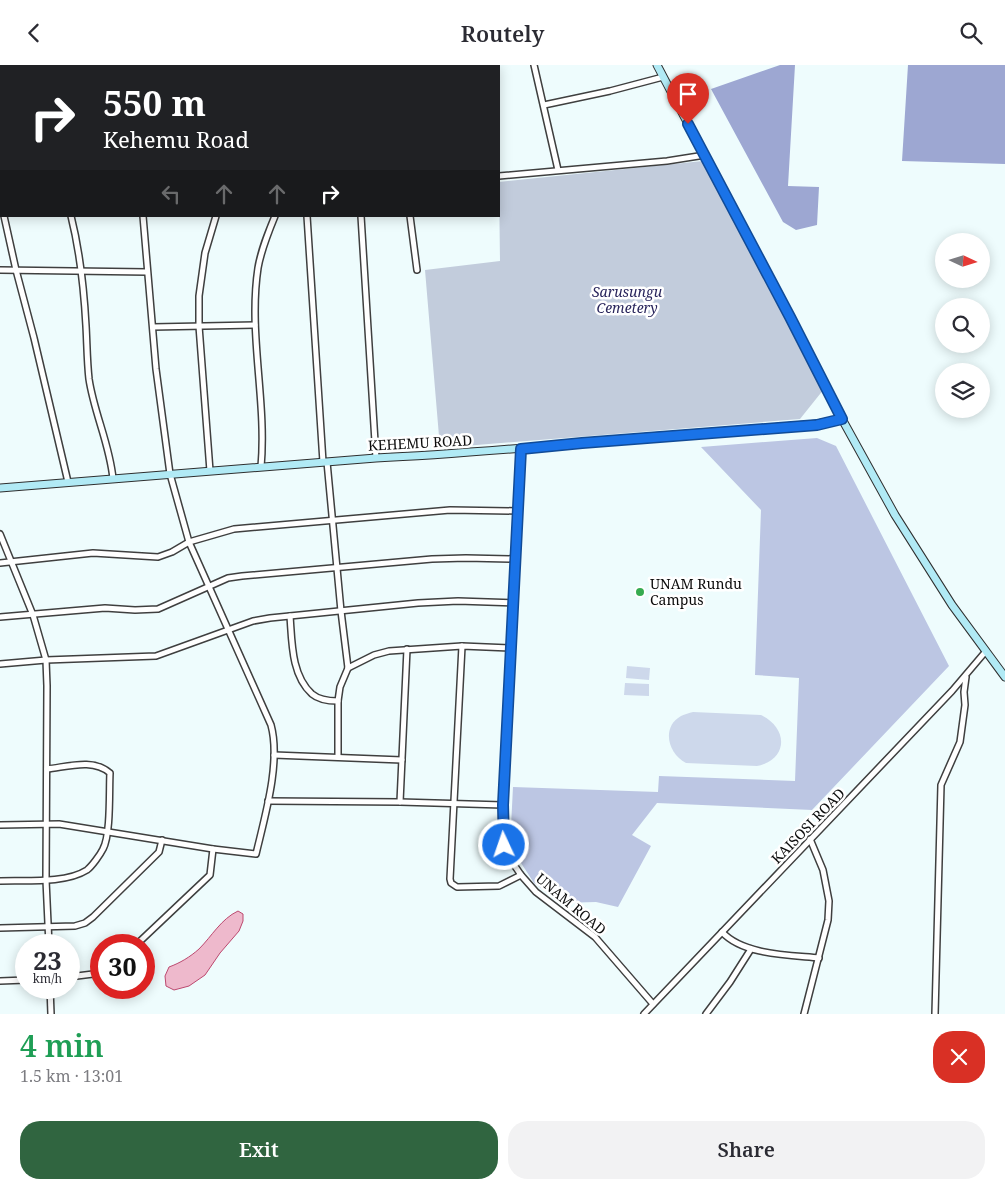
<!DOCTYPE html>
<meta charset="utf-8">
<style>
body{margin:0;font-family:"Noto Serif",serif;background:#f2f2f3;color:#2b2b33;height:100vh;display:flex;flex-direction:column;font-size:19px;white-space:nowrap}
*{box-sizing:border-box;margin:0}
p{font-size:16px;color:#7c7c81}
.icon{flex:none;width:28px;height:28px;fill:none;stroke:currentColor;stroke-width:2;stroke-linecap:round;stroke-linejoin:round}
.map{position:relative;height:949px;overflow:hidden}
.drawer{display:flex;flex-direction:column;background:#fff;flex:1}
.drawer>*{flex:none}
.guide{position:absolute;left:0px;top:0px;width:500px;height:152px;box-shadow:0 2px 12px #0003;background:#202124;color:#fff;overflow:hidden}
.needle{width:32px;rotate:94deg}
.controls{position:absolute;left:935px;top:168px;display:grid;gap:10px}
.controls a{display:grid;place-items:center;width:55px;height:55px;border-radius:50%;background:#fff;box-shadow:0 2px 12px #0003;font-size:25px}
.speed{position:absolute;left:15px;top:869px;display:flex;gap:10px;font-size:25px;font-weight:700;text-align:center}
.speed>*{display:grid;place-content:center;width:65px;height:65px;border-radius:50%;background:#fff;box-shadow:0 2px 12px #0003;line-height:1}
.speed small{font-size:12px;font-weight:400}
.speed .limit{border:8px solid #d22;background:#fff;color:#111}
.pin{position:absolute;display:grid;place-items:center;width:42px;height:42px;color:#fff;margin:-51px -21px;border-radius:50% 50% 50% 0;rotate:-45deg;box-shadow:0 0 5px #0007}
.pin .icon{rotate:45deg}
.me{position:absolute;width:55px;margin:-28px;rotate:357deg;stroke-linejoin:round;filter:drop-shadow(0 0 4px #0008)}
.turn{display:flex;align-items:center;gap:18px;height:105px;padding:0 20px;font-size:22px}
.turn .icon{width:65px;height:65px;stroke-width:2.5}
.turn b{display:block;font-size:35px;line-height:42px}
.lanes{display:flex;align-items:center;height:48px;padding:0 20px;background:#0003;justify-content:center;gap:25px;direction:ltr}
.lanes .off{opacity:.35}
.round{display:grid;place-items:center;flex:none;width:52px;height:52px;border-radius:20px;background:#f2f2f3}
.headline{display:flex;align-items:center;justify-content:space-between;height:85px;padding:0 20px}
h1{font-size:30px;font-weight:600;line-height:38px;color:#1e9e55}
.action{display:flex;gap:10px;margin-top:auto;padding:10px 20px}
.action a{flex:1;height:58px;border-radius:20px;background:#306540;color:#fff;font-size:20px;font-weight:600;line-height:58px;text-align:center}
.action a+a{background:#f2f2f3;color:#2b2b33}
header{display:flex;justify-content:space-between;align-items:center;height:65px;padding:0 20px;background:#fff;font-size:22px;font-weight:600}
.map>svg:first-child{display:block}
.green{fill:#bcc6e3}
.forest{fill:#9da7d2}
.cemetery{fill:#c2ccdc}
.pitch{fill:#cdd8eb}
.water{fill:#eeb9cc;stroke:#bc496f}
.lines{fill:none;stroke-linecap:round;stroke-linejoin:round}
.street-casing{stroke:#3f3f3f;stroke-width:8}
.secondary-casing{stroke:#2e2e2e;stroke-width:9}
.street{stroke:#fff;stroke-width:5}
.secondary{stroke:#b1eaf5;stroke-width:7}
.route-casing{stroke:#114b97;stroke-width:12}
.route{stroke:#1a73e8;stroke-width:9}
.poi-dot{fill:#36ab50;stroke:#fff;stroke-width:2}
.labels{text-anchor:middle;stroke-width:5;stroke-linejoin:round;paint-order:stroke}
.park-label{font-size:14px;font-style:italic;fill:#29255c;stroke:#fff}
.street-label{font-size:14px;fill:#0c0c0c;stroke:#fff}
.poi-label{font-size:14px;fill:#0c0c0c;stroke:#fff;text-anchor:start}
</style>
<header><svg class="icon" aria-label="back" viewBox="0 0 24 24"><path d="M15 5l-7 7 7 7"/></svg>Routely<svg class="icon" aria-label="search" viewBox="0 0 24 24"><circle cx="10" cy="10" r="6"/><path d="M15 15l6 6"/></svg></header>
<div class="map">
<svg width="1005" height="949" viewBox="0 0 1005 949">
<rect width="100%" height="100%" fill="#eefcfd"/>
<!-- green -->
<path class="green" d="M817 373 836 381 949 601 812 745 657 738 632 770 651 781 618 842 596 837 561 838 534 818 510 781 513 722 658 727 659 711 795 716 799 613 755 610 761 445 701 382Z"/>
<!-- forest -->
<g class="forest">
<path d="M780 0H795L788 121 819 122 817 160 796 165 783 157 711 24Z"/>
<path d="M908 0H1005V99L902 96Z"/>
</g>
<!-- cemetery -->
<path class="cemetery" d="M703 96 824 324 800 354 440 383 425 205 500 196 499 117Z"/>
<!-- pitch -->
<g class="pitch">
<path d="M627 601 650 603 649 615 626 613Z"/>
<path d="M625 618 649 619V631L624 630Z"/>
<path d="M693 647 761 650C788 663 789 694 757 701L686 698C668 689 661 662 681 651 685 649 689 648 693 647Z"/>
</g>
<!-- water -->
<path class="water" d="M238 846 243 849V856L239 866 220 888 205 910 189 921 174 925 166 921 165 911 169 902C180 898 190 892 199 884 212 871 221 854 238 846Z"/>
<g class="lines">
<defs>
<g id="street">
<path d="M33 0V1"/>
<path d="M129 0V1"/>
<path d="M224 0V1"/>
<path d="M263 0 264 1"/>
<path d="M411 0V1"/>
<path d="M464 0V1"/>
<path d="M534 0 558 105"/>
<path d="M302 1V0"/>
<path d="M337 1V0"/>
<path d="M544 40 610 26 663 12"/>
<path d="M0 50H1"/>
<path d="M499 111 667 96 705 90"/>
<path d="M0 130 1 136"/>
<path d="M4 151 16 205 34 273 68 417"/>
<path d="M71 151C80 187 84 224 86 261 87 278 87 296 89 314 94 348 110 380 113 414"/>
<path d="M307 151 323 397"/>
<path d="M361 151 376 393"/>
<path d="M410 151 417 205"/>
<path d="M0 205 147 207"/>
<path d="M153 262 255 260"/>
<path d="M521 384 503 740 504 780 508 791 521 810 536 827 595 872 653 939"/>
<path d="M327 397 341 546 348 603 340 622 338 636V692"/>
<path d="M261 402C267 336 248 269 258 203 261 185 268 168 275 151"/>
<path d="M210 406 199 261V231L205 188 216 151"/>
<path d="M0 469 33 550 46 595 47 621 46 815 49 880"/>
<path d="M0 498 93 488 158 492 172 487 189 477 234 464 450 445 518 446"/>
<path d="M290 551C292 576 291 610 312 629 319 635 329 636 338 636"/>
<path d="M0 552 105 543 135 545 158 544 228 513 242 511 432 494 466 493 516 494"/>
<path d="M462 581 450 814 451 818 457 822 499 821 521 810"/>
<path d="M0 599 46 595 156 591 253 556 270 553 418 538 458 536 514 538"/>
<path d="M348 603 374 590 389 586 462 581 512 583"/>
<path d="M274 690 402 695"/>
<path d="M268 736 400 737 503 740"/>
<path d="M400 737 407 584"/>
<path d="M0 760 59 759 213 784 256 789C265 751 281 697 271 660L189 477 170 409 156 304 143 151"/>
<path d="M0 816C25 815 65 819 87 805 92 801 100 790 103 784 111 769 109 726 110 708 93 693 67 702 47 704"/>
<path d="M0 863 75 861 85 858 93 852 159 787 162 775"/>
<path d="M722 867C743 890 789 890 819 893"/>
<path d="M136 880 210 810 213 784"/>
<path d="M69 912 101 908"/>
<path d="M0 916 26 915"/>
<path d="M50 922 51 949"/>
<path d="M644 949 952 626 986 586"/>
<path d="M706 949 730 917 751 884"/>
<path d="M804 949 828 855 829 836 823 805 810 774"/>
<path d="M935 949 941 720 960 677 965 640 964 627 966 612"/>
</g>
<g id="secondary">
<path d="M657 0 790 252 842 354 895 450 952 540 1005 612"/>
<path d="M0 423 376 393C445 390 513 384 582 378 660 370 739 366 817 359L842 354"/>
</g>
</defs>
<!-- street casing -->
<use href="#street" class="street-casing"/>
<!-- secondary casing -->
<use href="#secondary" class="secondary-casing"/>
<!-- street -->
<use href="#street" class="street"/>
<!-- secondary -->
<use href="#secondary" class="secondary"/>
</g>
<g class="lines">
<defs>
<path id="route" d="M504 780 503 740 521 384 582 378 817 360 842 354 790 252 688 59"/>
</defs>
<!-- route casing -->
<use href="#route" class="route-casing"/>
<!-- route -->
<use href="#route" class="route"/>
</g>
<!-- markers -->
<circle class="poi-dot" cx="640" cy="527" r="5"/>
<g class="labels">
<!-- park labels -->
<g class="park-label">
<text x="627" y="232">Sarusungu<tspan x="627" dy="16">Cemetery</tspan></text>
</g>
<!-- street labels -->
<g class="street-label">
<text transform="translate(420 378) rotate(-3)" y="5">KEHEMU ROAD</text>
<text transform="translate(808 761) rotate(-46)" y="5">KAISOSI ROAD</text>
<text transform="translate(571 839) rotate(40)" y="5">UNAM ROAD</text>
</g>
<!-- poi labels -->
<g class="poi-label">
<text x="650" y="524">UNAM Rundu<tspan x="650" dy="16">Campus</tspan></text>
</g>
</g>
</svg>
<div class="controls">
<a><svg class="needle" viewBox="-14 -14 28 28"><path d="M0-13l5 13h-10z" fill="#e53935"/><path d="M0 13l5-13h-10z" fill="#7c7c81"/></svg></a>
<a><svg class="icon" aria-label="search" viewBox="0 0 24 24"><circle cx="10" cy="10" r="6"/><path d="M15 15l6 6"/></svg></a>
<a><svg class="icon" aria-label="layers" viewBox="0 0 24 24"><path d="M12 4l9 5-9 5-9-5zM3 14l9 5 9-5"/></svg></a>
</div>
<div class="speed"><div>23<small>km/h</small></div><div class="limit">30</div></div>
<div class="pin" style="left:688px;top:59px;background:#d93025"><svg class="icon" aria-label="arrive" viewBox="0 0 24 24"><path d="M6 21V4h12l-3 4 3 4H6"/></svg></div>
<svg class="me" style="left:504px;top:780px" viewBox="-20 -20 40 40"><circle r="17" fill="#1a73e8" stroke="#fff" stroke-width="3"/><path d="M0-11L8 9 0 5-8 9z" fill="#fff"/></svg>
<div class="guide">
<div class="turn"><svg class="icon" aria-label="right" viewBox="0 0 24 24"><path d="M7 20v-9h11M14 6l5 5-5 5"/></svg><div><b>550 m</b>Kehemu Road</div></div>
<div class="lanes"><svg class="icon off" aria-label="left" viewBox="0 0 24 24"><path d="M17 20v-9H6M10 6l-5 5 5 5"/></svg><svg class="icon off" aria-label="ahead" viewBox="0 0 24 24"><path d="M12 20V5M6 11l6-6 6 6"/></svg><svg class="icon off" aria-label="ahead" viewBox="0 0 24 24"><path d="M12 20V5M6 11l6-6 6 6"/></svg><svg class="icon" aria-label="right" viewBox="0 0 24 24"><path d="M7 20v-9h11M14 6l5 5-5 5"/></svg></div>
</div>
</div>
<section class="drawer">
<div class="headline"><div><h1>4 min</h1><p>1.5 km · 13:01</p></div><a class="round" style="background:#d93025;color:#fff"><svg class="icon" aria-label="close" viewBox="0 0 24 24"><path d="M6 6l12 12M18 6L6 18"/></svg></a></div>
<div class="action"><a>Exit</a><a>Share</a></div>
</section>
